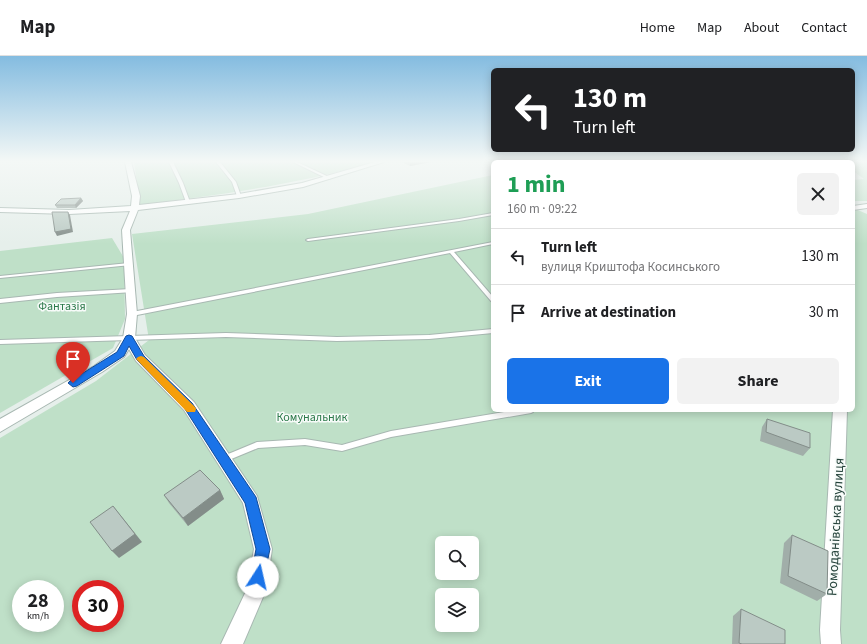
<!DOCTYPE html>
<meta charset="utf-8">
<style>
body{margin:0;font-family:"Source Sans 3",sans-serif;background:#f2f2f2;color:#202124;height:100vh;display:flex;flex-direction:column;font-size:15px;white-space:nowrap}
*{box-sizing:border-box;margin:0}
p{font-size:13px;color:#757577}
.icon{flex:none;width:22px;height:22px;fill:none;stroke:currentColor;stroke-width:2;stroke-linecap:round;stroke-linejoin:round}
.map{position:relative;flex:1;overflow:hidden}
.sheet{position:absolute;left:491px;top:104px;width:364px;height:252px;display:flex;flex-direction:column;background:#fff;border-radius:6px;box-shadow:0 2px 10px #0003}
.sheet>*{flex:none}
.hud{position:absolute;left:491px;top:12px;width:364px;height:84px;border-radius:6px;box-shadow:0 2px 10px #0003;background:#202124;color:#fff;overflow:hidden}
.fabs{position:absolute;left:435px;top:480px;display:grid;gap:8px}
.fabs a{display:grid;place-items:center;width:44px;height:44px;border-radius:6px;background:#fff;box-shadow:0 2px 10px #0003;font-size:20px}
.speed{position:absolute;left:12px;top:524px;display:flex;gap:8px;font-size:20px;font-weight:700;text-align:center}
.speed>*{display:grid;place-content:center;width:52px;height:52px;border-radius:50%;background:#fff;box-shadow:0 2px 10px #0003;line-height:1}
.speed small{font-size:10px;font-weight:400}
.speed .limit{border:6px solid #d22;background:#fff;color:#111}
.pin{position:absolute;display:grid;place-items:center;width:34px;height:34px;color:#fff;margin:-41px -17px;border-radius:50% 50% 50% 0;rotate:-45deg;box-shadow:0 0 4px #0007}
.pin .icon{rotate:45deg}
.me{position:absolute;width:44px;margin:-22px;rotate:10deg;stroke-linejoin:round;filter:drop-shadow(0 0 3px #0008)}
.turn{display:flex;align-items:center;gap:14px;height:84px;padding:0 16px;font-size:18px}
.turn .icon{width:52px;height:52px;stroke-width:2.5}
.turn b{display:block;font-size:28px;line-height:34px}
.round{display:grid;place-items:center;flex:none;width:42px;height:42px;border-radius:6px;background:#f2f2f2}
.headline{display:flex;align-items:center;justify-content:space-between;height:68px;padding:0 16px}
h1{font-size:24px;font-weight:700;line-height:30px;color:#1e9e55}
.action{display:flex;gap:8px;margin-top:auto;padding:8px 16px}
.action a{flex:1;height:46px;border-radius:6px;background:#1a73e8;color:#fff;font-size:16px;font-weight:700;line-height:46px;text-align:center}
.action a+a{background:#f2f2f2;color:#202124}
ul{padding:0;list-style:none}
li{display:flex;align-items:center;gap:12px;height:56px;padding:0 16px;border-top:1px solid #e0e0e0}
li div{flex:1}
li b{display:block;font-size:15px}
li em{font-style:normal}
header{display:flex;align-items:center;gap:24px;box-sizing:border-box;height:56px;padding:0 20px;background:#fff;border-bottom:1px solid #e0e0e0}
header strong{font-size:19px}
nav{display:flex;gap:22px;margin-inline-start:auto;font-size:14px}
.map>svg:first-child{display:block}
.green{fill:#bfe0c8;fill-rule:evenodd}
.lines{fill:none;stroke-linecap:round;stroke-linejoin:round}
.lane-casing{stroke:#a8b8b2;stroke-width:2}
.street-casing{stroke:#a8b8b2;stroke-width:2}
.lane{fill:#fff;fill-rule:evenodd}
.street{fill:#fff;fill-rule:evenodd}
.wall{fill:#a1aea9}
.shaded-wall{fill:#838d89}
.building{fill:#bbcac4;stroke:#838d89}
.route{fill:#1a73e8;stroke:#114b97}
.slow{fill:#f59e0b}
.labels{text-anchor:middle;stroke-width:3;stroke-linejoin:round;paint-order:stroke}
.park-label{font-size:12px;fill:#2d7a4b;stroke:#f7fbf9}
.near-street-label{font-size:14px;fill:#24423a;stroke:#f7fbf9}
</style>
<header>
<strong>Map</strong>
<nav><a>Home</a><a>Map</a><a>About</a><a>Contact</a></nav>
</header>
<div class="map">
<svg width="867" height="588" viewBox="0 0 867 588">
<rect width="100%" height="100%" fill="#e6efeb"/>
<!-- green -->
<g class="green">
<path d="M134 106H375C299 128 220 139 140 149Z"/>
<path d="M838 106H867V145H853V124L864 123 853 115V106Z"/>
<path d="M493 119V354H853V152L867 158V588H0V382L96 325 149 284 132 178 308 158ZM442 487H472V517H442ZM21 533H55V567H21ZM81 533H115V567H81ZM442 539H472V569H442Z"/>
<path d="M112 182 124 202 125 263 113 292 0 357V195Z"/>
</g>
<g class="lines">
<defs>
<g id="lane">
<path d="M169 106H173L183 127 190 146 189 147 186 146 179 127Z"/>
<path d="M216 106H220L236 126 241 140 240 141 237 140 232 126Z"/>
<path d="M293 106H297L331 122 328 123Z"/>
<path d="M493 157V159L459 165 308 185 306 184 308 183 459 163Z"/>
<path d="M493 186V188L454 196 493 241V246L491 245 450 197 132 260 129 258 132 256Z"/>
<path d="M129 207 131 208V209L0 222V220Z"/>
<path d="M131 233 133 234 134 235 133 236 57 241 0 247V243L57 237Z"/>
<path d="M493 273V277L429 283 337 285 226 281 0 288V284L226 277 337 281 429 279Z"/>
<path d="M516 354H534L533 356 531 357 391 381 342 395 305 389 258 392 224 406 221 405 220 403 221 401 257 386 305 383 342 389 391 375Z"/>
</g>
<g id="street">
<path d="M125 106H131L140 140 139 149 239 138 302 127 375 106H384L303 131 239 142 138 154 130 174 137 258 135 282 145 299 194 346 257 440 272 493 266 534 243 588H221L247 533 254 493 243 447 184 354 136 305 129 293 124 301 102 316 0 376V363L94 310 115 295 123 282 127 258 122 174 130 155 69 158 0 156V152L69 154 131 150 132 140Z"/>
<path d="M867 148V152L853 154V150Z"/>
<path d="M833 354H847L840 574 841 588H821L820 574Z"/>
</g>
</defs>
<!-- lane casing -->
<use href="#lane" class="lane-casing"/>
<!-- street casing -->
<use href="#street" class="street-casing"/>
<!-- lane -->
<use href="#lane" class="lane"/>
<!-- street -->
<use href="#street" class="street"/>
</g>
<!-- wall -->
<g class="wall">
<path d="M402 106H431L410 110Z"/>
<path d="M81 142 83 145 76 152H57L55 149Z"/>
<path d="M767 363 810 392 803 400 760 385 762 371Z"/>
<path d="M220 434 224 443 188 470 169 447 164 439Z"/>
<path d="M792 479 827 538 817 545 780 527 784 487Z"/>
<path d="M741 553 785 588H732L733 560Z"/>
</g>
<!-- shaded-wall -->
<g class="shaded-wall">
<path d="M415 106H431L410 110V107Z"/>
<path d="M81 142 83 145 76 152 75 149Z"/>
<path d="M68 156 70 159 73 176 57 180 55 176Z"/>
<path d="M220 434 224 443 188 470 183 462Z"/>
<path d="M113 450 142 486 119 502 112 495Z"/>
</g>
<!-- building -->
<g class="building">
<path d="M81 142 75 149H55L61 143Z"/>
<path d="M52 156H68L71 173 55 176Z"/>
<path d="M767 363 810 377V392L766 376Z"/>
<path d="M200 414 220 434 183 462 164 439Z"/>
<path d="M113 450 135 478 112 495 90 466Z"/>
<path d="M792 479 828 495 827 538 788 520Z"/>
<path d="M741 553 785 574V588H742L739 587Z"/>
</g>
<!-- sky -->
<linearGradient id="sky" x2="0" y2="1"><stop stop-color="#84bce0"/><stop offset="0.56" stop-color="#f4f8f6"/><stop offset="1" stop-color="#f4f8f6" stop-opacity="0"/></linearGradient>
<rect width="867" height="188" fill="url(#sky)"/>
<!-- route -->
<path class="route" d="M129 279 132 280 144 300 192 347 256 441 270 493 263 526 258 528 253 526 251 521 256 493 245 447 185 353 137 304 129 290 124 300 77 330 73 331 68 327 70 325 117 296 126 280Z"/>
<!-- slow -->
<path class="slow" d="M141 300 144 301 195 351 196 353 195 356H187L138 305 136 303 138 301Z"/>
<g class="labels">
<!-- park labels -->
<g class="park-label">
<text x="62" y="254">Фантазія</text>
<text x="312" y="365">Комунальник</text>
</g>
<!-- near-street labels -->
<g class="near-street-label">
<text transform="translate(835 471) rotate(-87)" y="5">Ромоданівська вулиця</text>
</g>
</g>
</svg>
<div class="fabs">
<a><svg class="icon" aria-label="search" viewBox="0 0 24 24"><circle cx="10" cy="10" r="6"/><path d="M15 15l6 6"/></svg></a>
<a><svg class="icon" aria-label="layers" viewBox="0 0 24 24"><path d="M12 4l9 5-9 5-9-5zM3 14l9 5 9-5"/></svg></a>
</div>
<div class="speed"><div>28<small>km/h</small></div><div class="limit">30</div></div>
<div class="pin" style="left:73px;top:327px;background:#d93025"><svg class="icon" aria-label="arrive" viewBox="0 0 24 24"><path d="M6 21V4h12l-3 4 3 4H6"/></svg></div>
<svg class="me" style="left:258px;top:521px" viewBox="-20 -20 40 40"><circle r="19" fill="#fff"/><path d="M0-13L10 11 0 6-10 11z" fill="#1a73e8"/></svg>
<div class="hud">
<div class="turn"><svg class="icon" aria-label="left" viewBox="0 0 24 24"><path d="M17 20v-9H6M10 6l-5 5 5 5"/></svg><div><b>130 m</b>Turn left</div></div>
</div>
<section class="sheet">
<div class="headline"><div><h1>1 min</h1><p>160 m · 09:22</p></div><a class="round"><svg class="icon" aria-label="close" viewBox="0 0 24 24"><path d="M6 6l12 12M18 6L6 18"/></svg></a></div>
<ul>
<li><svg class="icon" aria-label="left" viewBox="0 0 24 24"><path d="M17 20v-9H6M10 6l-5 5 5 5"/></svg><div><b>Turn left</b><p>вулиця Криштофа Косинського</p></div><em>130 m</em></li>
<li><svg class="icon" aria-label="arrive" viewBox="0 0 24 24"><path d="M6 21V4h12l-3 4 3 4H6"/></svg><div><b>Arrive at destination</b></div><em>30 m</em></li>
</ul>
<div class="action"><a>Exit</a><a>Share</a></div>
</section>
</div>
